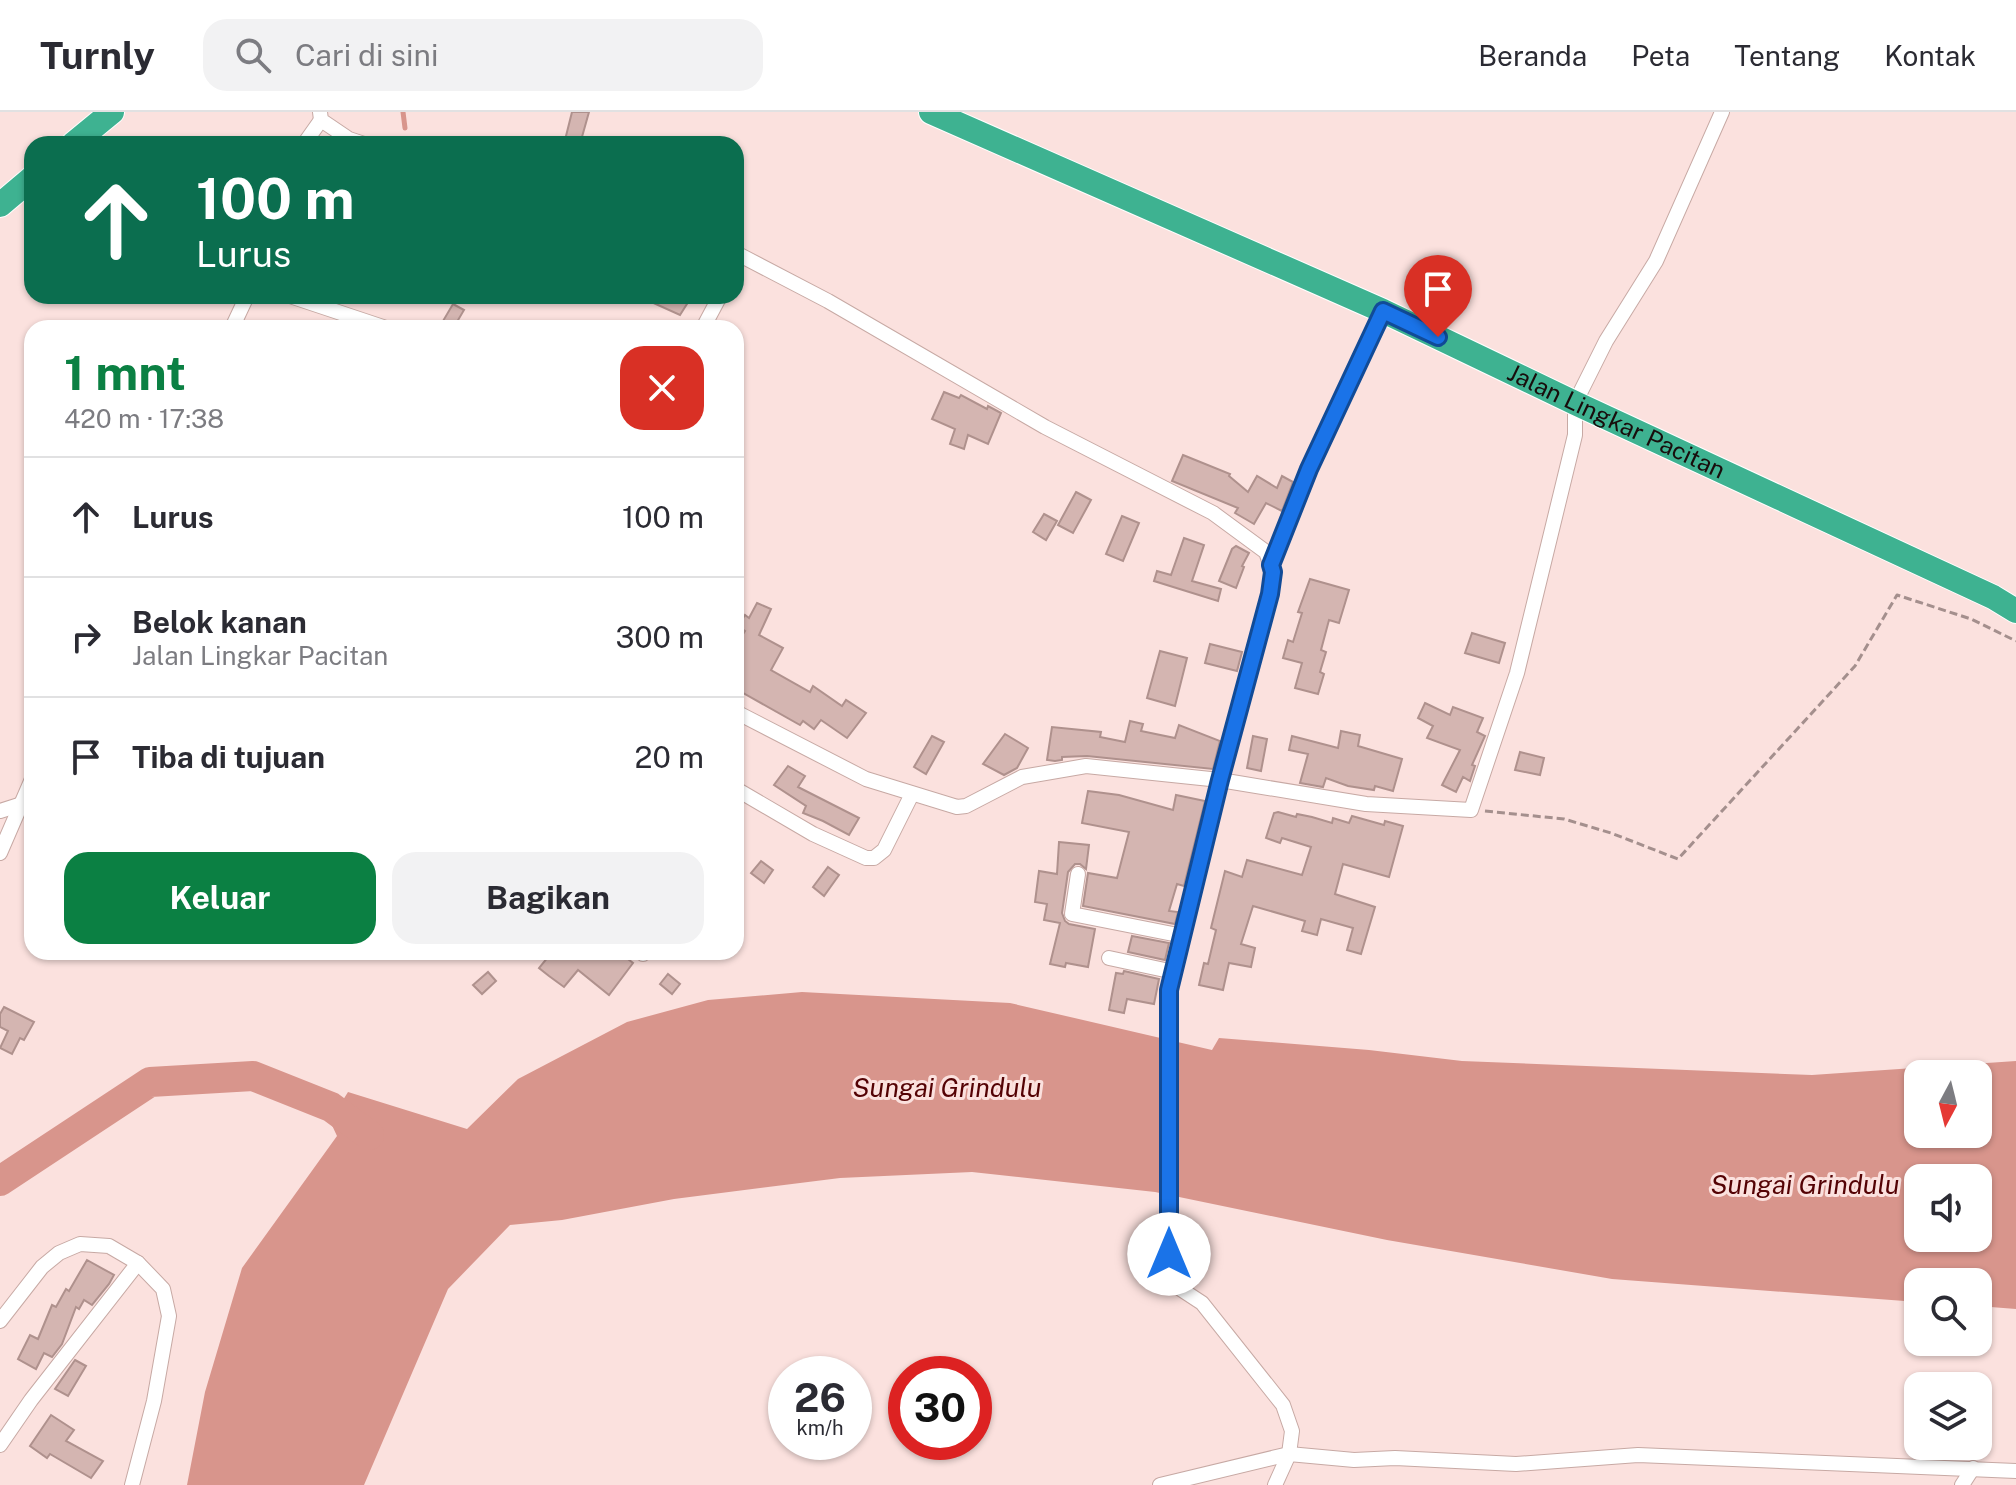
<!DOCTYPE html>
<html lang="id">
<meta charset="utf-8">
<style>
body{margin:0;font-family:"Public Sans",sans-serif;background:#f2f2f3;color:#2b2b33;height:100vh;display:flex;flex-direction:column;font-size:30px;white-space:nowrap}
*{box-sizing:border-box;margin:0}
p{font-size:26px;color:#7c7c81}
.icon{flex:none;width:44px;height:44px;fill:none;stroke:currentColor;stroke-width:2;stroke-linecap:round;stroke-linejoin:round}
.map{position:relative;flex:1;overflow:hidden}
.drawer{position:absolute;left:24px;top:208px;width:720px;height:640px;display:flex;flex-direction:column;background:#fff;border-radius:24px;box-shadow:0 2px 6px #0004}
.drawer>*{flex:none}
.hud{position:absolute;left:24px;top:24px;width:720px;height:168px;border-radius:24px;box-shadow:0 2px 6px #0004;background:#0b6e4f;color:#fff;overflow:hidden}
.needle{width:52px;rotate:187deg}
.fabs{position:absolute;left:1904px;top:948px;display:grid;gap:16px}
.fabs a{display:grid;place-items:center;width:88px;height:88px;border-radius:16px;background:#fff;box-shadow:0 2px 6px #0004;font-size:40px}
.speed{position:absolute;left:768px;top:1244px;display:flex;gap:16px;font-size:40px;font-weight:700;text-align:center}
.speed>*{display:grid;place-content:center;width:104px;height:104px;border-radius:50%;background:#fff;box-shadow:0 2px 6px #0004;line-height:1}
.speed small{font-size:20px;font-weight:400}
.speed .limit{border:12px solid #d22;background:#fff;color:#111}
.pin{position:absolute;display:grid;place-items:center;width:68px;height:68px;color:#fff;margin:-82px -34px;border-radius:50% 50% 50% 0;rotate:-45deg;box-shadow:0 0 8px #0007}
.pin .icon{rotate:45deg}
.me{position:absolute;width:88px;margin:-44px;rotate:0deg;stroke-linejoin:round;filter:drop-shadow(0 0 6px #0008)}
.turn{display:flex;align-items:center;gap:28px;height:168px;padding:0 40px;font-size:36px}
.turn .icon{width:104px;height:104px;stroke-width:2.5}
.turn b{display:block;font-size:56px;line-height:68px}
.round{display:grid;place-items:center;flex:none;width:84px;height:84px;border-radius:24px;background:#f2f2f3}
.head{display:flex;align-items:center;justify-content:space-between;height:136px;padding:0 40px}
h1{font-size:48px;font-weight:700;line-height:60px;color:#0b8043}
.primary-button{display:flex;gap:16px;margin-top:auto;padding:16px 40px}
.primary-button a{flex:1;height:92px;border-radius:24px;background:#0b8043;color:#fff;font-size:32px;font-weight:700;line-height:92px;text-align:center}
.primary-button a+a{background:#f2f2f3;color:#2b2b33}
ul{padding:0;list-style:none}
li{display:flex;align-items:center;gap:24px;height:120px;padding:0 40px;border-top:2px solid #e1e1e2}
li div{flex:1}
li b{display:block;font-size:30px}
li em{font-style:normal}
header{display:flex;align-items:center;gap:48px;box-sizing:border-box;height:112px;padding:0 40px;background:#fff;border-bottom:2px solid #e1e1e2}
header strong{font-size:38px}
nav{display:flex;gap:44px;margin-inline-start:auto;font-size:28px}
.search{width:560px;height:72px;background:#f2f2f3;display:flex;align-items:center;gap:20px;box-sizing:border-box;padding:0 28px;border-radius:24px;color:#7c7c81;font-size:30px}
.map>svg:first-child{display:block}
.water{fill:#d8958c;fill-rule:evenodd}
.lines{fill:none;stroke-linecap:round;stroke-linejoin:round}
.stream{stroke:#d8958c;stroke-width:5}
.river{stroke:#d8958c;stroke-width:30}
.building{fill:#d4b5b1;stroke:#af918d;stroke-width:2}
.street-casing{stroke:#c7a9a4;stroke-width:16}
.highway-casing{stroke:#fff;stroke-width:26}
.path{stroke:#a48f8d;stroke-width:3;stroke-dasharray:8 4;stroke-linecap:butt}
.street{stroke:#fff;stroke-width:14}
.highway{stroke:#3eb291;stroke-width:24}
.route-casing{stroke:#114b97;stroke-width:20}
.route{stroke:#1a73e8;stroke-width:14}
.labels{text-anchor:middle;stroke-width:6;stroke-linejoin:round;paint-order:stroke}
.street-label{font-size:24px;fill:#180d0c;stroke:#fbe1de}
.water-label{font-size:26px;font-style:italic;fill:#540204;stroke:#fbe1de}
</style>
<header>
<strong>Turnly</strong>
<div class="search"><svg class="icon" aria-label="search" viewBox="0 0 24 24"><circle cx="10" cy="10" r="6"/><path d="M15 15l6 6"/></svg>Cari di sini</div>
<nav><a>Beranda</a><a>Peta</a><a>Tentang</a><a>Kontak</a></nav>
</header>
<div class="map">
<svg width="2016" height="1373" viewBox="0 0 2016 1373">
<rect width="100%" height="100%" fill="#fbe1de"/>
<!-- water -->
<path class="water" d="M802 880 1010 891 1212 938 1219 926 1369 938 1462 949 1812 963 2016 949V1197L1978 1194V1170H1918V1190L1612 1167 1387 1128 1155 1080 972 1060 840 1066 674 1087 562 1108 510 1113 448 1177 364 1373H187L205 1280 242 1156 337 1024 330 1009 348 980 467 1017 518 967 627 910 708 888ZM1918 962H1978V1022H1918ZM1918 1066H1978V1126H1918Z"/>
<g class="lines">
<!-- stream -->
<path class="stream" d="M403 0 405 16"/>
<!-- river -->
<path class="river" d="M0 1069 150 970 253 964 331 995 369 1023"/>
</g>
<!-- building -->
<g class="building">
<path d="M572 0H589L580 32H564Z"/>
<path d="M638 184H692L680 203Z"/>
<path d="M453 192 464 198 454 215 443 209Z"/>
<path d="M944 280 959 286 961 283 987 297 988 294 1001 301 988 332 968 323 964 337 950 332 955 317 932 307Z"/>
<path d="M1183 343 1230 362 1229 364 1248 380 1257 364 1277 376 1282 364 1293 370 1282 399 1266 391 1254 412 1235 401 1238 396 1172 369Z"/>
<path d="M1076 380 1091 388 1073 421 1058 413Z"/>
<path d="M1044 402 1057 409 1046 428 1033 420Z"/>
<path d="M1122 404 1139 411 1123 449 1106 442Z"/>
<path d="M1184 426 1204 433 1192 469 1221 477 1218 489 1154 469 1157 459 1171 463Z"/>
<path d="M1236 434 1249 441 1242 454 1244 455 1236 476 1219 469 1232 437Z"/>
<path d="M1310 467 1349 478 1339 511 1329 508 1321 538 1326 540 1320 560 1324 562 1318 582 1295 576 1302 551 1283 546 1288 528 1293 530 1302 501 1298 500Z"/>
<path d="M757 491 771 497 759 523 783 536 771 558 810 580 813 574 842 594 846 588 866 601 847 626 821 608 814 617 803 609 800 613 736 577V533L745 519 738 514 745 503 749 506Z"/>
<path d="M1472 521 1505 531 1499 551 1465 541Z"/>
<path d="M1210 532 1242 540 1237 559 1205 551Z"/>
<path d="M1160 539 1187 546 1175 594 1147 586Z"/>
<path d="M1425 591 1450 603 1453 595 1483 606 1477 620 1485 624 1472 653 1475 654 1470 669 1463 665 1456 680 1442 673 1460 638 1427 626 1433 614 1418 606Z"/>
<path d="M1130 609 1143 612 1141 619 1175 626 1179 613 1220 629 1213 657 1087 644 1062 645V648L1055 649 1047 648 1052 615 1101 620 1100 625 1125 630Z"/>
<path d="M1341 619 1360 623 1358 634 1402 647 1393 679 1375 674 1374 678 1348 674 1326 666 1323 675 1300 671 1308 642 1289 638 1292 624 1338 636Z"/>
<path d="M1005 622 1028 636 1017 656 1004 663 983 652Z"/>
<path d="M932 624 944 630 926 662 914 655Z"/>
<path d="M1253 624 1267 627 1261 659 1247 656Z"/>
<path d="M1520 640 1544 646 1540 663 1515 658Z"/>
<path d="M788 654 805 664 798 675 859 706 849 723 823 709 803 701 806 694 774 673Z"/>
<path d="M1088 679 1119 683 1173 698 1176 683 1205 689 1184 774 1177 772 1169 799 1178 800 1175 812 1083 794 1088 761 1117 766 1129 720 1082 711Z"/>
<path d="M1278 700 1296 705 1297 702 1312 705 1332 711 1333 706 1349 711 1352 704 1384 713 1385 709 1403 714 1389 765 1343 752 1335 782 1375 795 1361 842 1347 838 1353 816 1321 807 1317 823 1302 819 1305 809 1253 794 1241 832 1255 836 1251 855 1229 851 1223 878 1199 873 1204 851 1208 852 1216 818 1211 816 1225 759 1242 765 1247 748 1302 763 1311 735 1282 726 1280 731 1266 726 1274 701Z"/>
<path d="M1059 730 1089 733 1086 757 1080 752H1075L1068 760 1062 801 1065 809 1069 812 1095 817 1088 855 1066 851 1065 855 1050 852 1060 811 1044 808 1047 792 1035 790 1039 759 1057 762Z"/>
<path d="M761 749 773 758 764 771 751 761Z"/>
<path d="M828 755 839 763 824 784 813 775Z"/>
<path d="M1132 824 1169 831 1165 848 1128 840Z"/>
<path d="M552 840H619L633 851 609 883 578 858 564 875 549 864 539 856Z"/>
<path d="M1124 859 1159 867 1154 892 1127 887 1124 901 1109 898 1116 861 1123 862Z"/>
<path d="M488 860 496 869 482 882 473 873Z"/>
<path d="M668 862 680 872 672 882 660 872Z"/>
<path d="M4 895 34 910 24 928 20 926 12 942 0 936 8 919 0 915V902Z"/>
<path d="M87 1148 114 1163 109 1172 92 1193 84 1188 79 1197 76 1195 62 1232 52 1245 44 1241 36 1257 18 1247 30 1223 38 1227 52 1193 56 1195 66 1177 69 1179Z"/>
<path d="M75 1248 86 1254 68 1284 55 1277Z"/>
<path d="M51 1303 74 1318 66 1329 103 1349 91 1366 50 1342 47 1346 30 1334Z"/>
</g>
<g class="lines">
<defs>
<g id="street">
<path d="M320 0 321 8 349 27 364 32"/>
<path d="M304 32 321 8"/>
<path d="M736 141 828 189 1045 315 1213 401 1266 440 1273 460 1270 482 1220 668 1169 878 1167 1165 1173 1172 1202 1191 1283 1293 1292 1319 1289 1342 1275 1373"/>
<path d="M290 184 386 216"/>
<path d="M232 216 247 184"/>
<path d="M703 216 720 184"/>
<path d="M1271 453 1309 357 1383 199"/>
<path d="M736 600 866 667 957 695 966 694 1022 665 1086 654 1220 668 1366 692 1471 698 1517 561 1575 323V291L1606 229 1656 149 1722 0"/>
<path d="M736 677 813 722 866 746H874L884 738 912 682"/>
<path d="M0 699 19 693"/>
<path d="M0 741 32 667"/>
<path d="M1078 762 1072 802 1183 824"/>
<path d="M641 840 643 842"/>
<path d="M1109 846 1174 860"/>
<path d="M0 1209 42 1155 59 1141 80 1132 109 1134 138 1151 163 1177 169 1204 154 1289 132 1373"/>
<path d="M0 1333 31 1288 138 1151"/>
<path d="M1160 1373 1289 1342 1354 1348 1395 1346 1516 1352 1638 1343 2016 1359"/>
<path d="M1962 1373 1973 1356"/>
</g>
<g id="highway">
<path id="s1" d="M931 0 1383 199 1575 291 1993 485 2016 499"/>
<path d="M73 32 112 0"/>
<path d="M0 93 32 66"/>
</g>
</defs>
<!-- street casing -->
<use href="#street" class="street-casing"/>
<!-- highway casing -->
<use href="#highway" class="highway-casing"/>
<!-- path -->
<path class="path" d="M1485 699 1564 707 1611 721 1678 747 1855 554 1897 483 1971 507 2016 529"/>
<!-- street -->
<use href="#street" class="street"/>
<!-- highway -->
<use href="#highway" class="highway"/>
</g>
<g class="lines">
<defs>
<path id="route" d="M1169 1142V878L1220 668 1270 482 1273 460 1271 453 1309 357 1383 199 1438 225"/>
</defs>
<!-- route casing -->
<use href="#route" class="route-casing"/>
<!-- route -->
<use href="#route" class="route"/>
</g>
<g class="labels">
<!-- street labels -->
<g class="street-label">
<text dy="8" stroke="none"><textPath href="#s1" startOffset="752">Jalan Lingkar Pacitan</textPath></text>
</g>
<!-- water labels -->
<g class="water-label">
<text x="947" y="985">Sungai Grindulu</text>
<text x="1805" y="1082">Sungai Grindulu</text>
</g>
</g>
</svg>
<div class="fabs">
<a><svg class="needle" viewBox="-14 -14 28 28"><path d="M0-13l5 13h-10z" fill="#e53935"/><path d="M0 13l5-13h-10z" fill="#7c7c81"/></svg></a>
<a><svg class="icon" aria-label="sound" viewBox="0 0 24 24"><path d="M4 9h4l5-4v14l-5-4H4zM17 9q2 3 0 6"/></svg></a>
<a><svg class="icon" aria-label="search" viewBox="0 0 24 24"><circle cx="10" cy="10" r="6"/><path d="M15 15l6 6"/></svg></a>
<a><svg class="icon" aria-label="layers" viewBox="0 0 24 24"><path d="M12 4l9 5-9 5-9-5zM3 14l9 5 9-5"/></svg></a>
</div>
<div class="speed"><div>26<small>km/h</small></div><div class="limit">30</div></div>
<div class="pin" style="left:1438px;top:225px;background:#d93025"><svg class="icon" aria-label="arrive" viewBox="0 0 24 24"><path d="M6 21V4h12l-3 4 3 4H6"/></svg></div>
<svg class="me" style="left:1169px;top:1142px" viewBox="-20 -20 40 40"><circle r="19" fill="#fff"/><path d="M0-13L10 11 0 6-10 11z" fill="#1a73e8"/></svg>
<div class="hud">
<div class="turn"><svg class="icon" aria-label="ahead" viewBox="0 0 24 24"><path d="M12 20V5M6 11l6-6 6 6"/></svg><div><b>100 m</b>Lurus</div></div>
</div>
<section class="drawer">
<div class="head"><div><h1>1 mnt</h1><p>420 m · 17:38</p></div><a class="round" style="background:#d93025;color:#fff"><svg class="icon" aria-label="close" viewBox="0 0 24 24"><path d="M6 6l12 12M18 6L6 18"/></svg></a></div>
<ul>
<li><svg class="icon" aria-label="ahead" viewBox="0 0 24 24"><path d="M12 20V5M6 11l6-6 6 6"/></svg><div><b>Lurus</b></div><em>100 m</em></li>
<li><svg class="icon" aria-label="right" viewBox="0 0 24 24"><path d="M7 20v-9h11M14 6l5 5-5 5"/></svg><div><b>Belok kanan</b><p>Jalan Lingkar Pacitan</p></div><em>300 m</em></li>
<li><svg class="icon" aria-label="arrive" viewBox="0 0 24 24"><path d="M6 21V4h12l-3 4 3 4H6"/></svg><div><b>Tiba di tujuan</b></div><em>20 m</em></li>
</ul>
<div class="primary-button"><a>Keluar</a><a>Bagikan</a></div>
</section>
</div>
